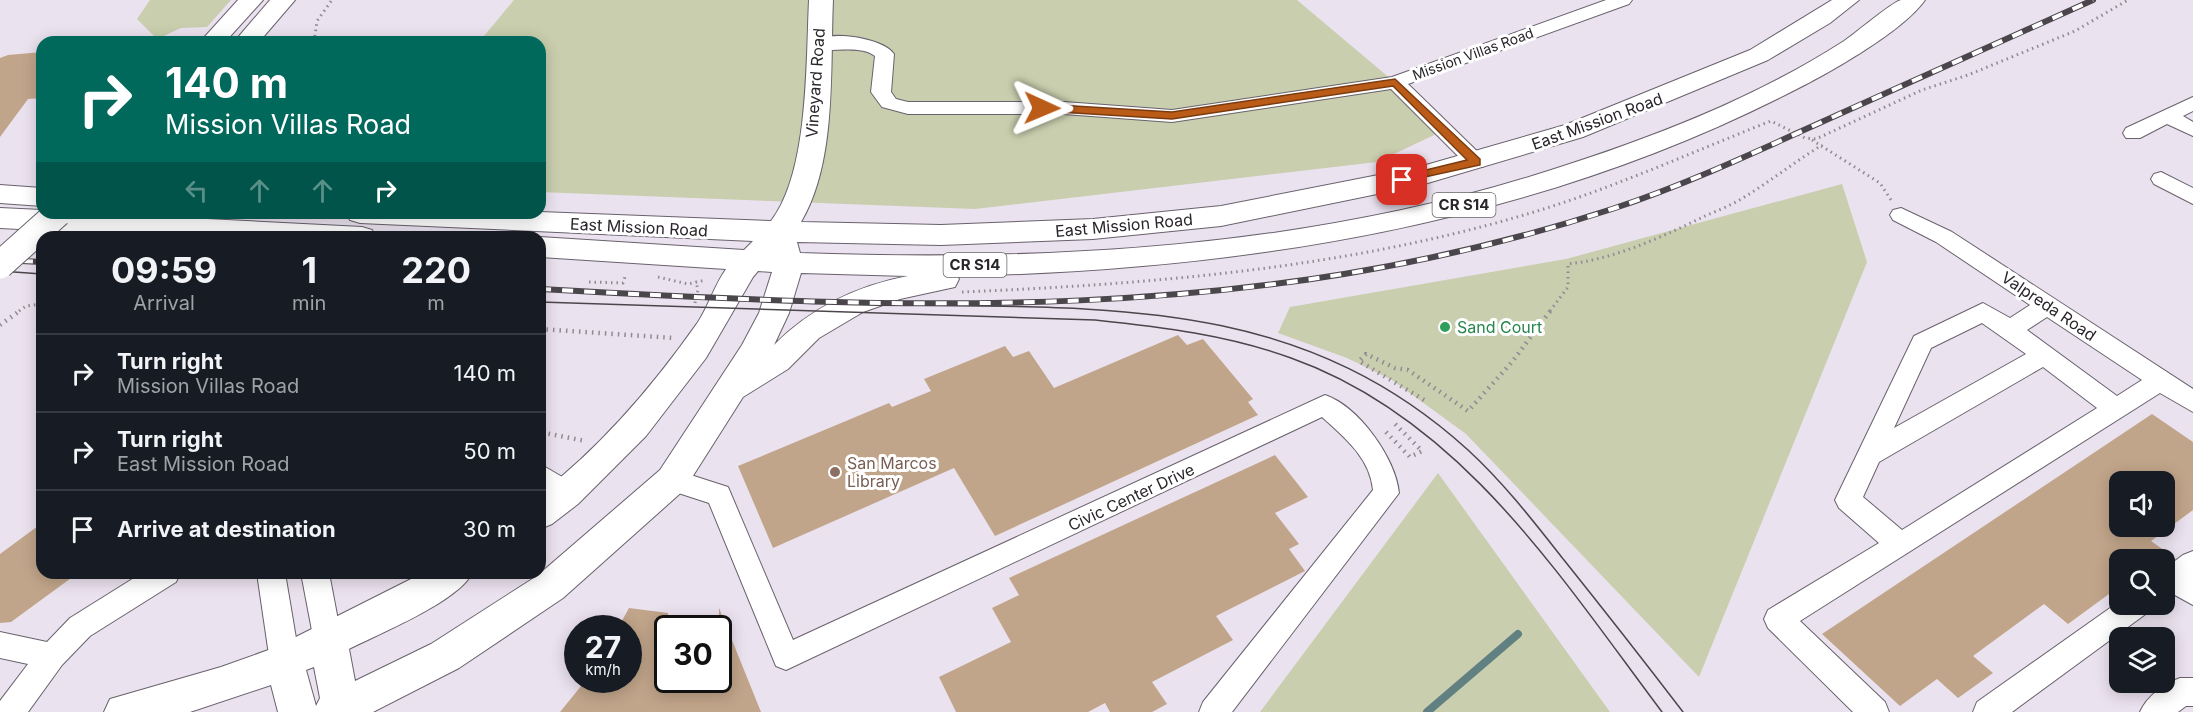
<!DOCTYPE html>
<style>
body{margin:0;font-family:Inter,sans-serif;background:#242831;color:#f1f3f6;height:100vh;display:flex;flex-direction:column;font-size:22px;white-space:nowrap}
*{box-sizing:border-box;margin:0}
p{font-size:20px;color:#9ea1a6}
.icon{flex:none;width:33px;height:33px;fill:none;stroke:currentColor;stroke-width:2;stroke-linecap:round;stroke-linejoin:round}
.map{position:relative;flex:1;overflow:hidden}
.side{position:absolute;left:36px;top:231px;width:510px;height:348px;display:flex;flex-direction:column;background:#171b24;border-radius:18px;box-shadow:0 3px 15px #0003}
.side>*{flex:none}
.guide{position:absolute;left:36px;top:36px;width:510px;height:183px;border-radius:18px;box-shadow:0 3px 15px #0003;background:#00695c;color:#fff;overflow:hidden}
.fabs{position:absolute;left:2109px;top:471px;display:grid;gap:12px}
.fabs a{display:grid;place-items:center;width:66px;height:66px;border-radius:12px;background:#171b24;box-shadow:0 3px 15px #0003;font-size:30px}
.speed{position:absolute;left:564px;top:615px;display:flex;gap:12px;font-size:30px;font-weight:700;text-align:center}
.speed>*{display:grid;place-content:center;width:78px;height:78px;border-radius:50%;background:#171b24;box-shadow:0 3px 15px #0003;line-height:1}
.speed small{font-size:15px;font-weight:400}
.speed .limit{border:3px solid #111;border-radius:9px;background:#fff;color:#111}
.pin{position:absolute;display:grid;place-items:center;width:51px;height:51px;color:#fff;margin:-26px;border-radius:12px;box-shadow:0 3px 9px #0006}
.me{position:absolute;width:66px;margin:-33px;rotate:91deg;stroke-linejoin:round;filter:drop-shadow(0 0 4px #0008)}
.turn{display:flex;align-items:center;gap:21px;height:126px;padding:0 30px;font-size:27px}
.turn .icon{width:78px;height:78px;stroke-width:2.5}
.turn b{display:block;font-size:42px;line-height:51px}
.lanes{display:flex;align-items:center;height:57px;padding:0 30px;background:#0003;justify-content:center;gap:30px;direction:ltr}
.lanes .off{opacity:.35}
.eta{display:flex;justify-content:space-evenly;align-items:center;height:102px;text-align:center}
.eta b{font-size:36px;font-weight:700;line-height:42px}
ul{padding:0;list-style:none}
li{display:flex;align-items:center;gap:18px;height:78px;padding:0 30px;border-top:2px solid #363941}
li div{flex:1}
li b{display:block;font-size:22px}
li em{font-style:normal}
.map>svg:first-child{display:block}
.green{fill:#c9ceae}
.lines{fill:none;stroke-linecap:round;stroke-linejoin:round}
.stream{stroke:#608082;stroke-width:8}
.building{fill:#c1a58a;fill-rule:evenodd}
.minor-casing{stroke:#69616c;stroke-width:2}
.major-casing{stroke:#69616c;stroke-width:2}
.path-far1{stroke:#908a93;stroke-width:3;stroke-dasharray:1.5 4;stroke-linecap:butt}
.path{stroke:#908a93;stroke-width:4.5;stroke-dasharray:1.5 5;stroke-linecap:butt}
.minor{fill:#fff;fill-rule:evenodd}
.major{fill:#fff;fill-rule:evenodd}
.tram{stroke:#4b464c;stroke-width:1.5}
.rail-casing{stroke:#4b464c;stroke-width:6}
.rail{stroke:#fff;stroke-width:4;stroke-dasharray:11;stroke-linecap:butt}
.major-bridge-casing{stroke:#69616c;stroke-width:29;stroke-linecap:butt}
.major-bridge{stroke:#fff;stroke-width:27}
.route{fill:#bb5b18;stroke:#7a3b10;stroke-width:1.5}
.leisure-dot{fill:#2e9e5b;stroke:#fff;stroke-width:2}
.education-dot{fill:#8d6e63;stroke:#fff;stroke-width:2}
.labels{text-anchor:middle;stroke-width:6;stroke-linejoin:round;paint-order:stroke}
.far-street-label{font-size:14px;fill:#29252a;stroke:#fff}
.shield{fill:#fff;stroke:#69666a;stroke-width:1.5}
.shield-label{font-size:15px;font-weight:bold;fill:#29252a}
.street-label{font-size:16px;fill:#29252a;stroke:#fff}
.leisure-label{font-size:16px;fill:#27864d;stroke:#fff;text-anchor:start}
.education-label{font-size:16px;fill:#785e54;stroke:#fff;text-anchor:start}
</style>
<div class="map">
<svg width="2193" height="712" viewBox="0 0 2193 712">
<rect width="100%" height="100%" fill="#ebe2ef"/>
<!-- green -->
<g class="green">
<path d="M150 0H231L207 27 181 28 157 39 137 19Z"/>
<path d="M514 0H1297L1449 128 1377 162 975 209 540 192V42H479Z"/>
<path d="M1842 184 1867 262 1699 677 1466 434 1392 380 1347 358 1278 333 1290 307 1566 259Z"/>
<path d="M1438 473 1610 712H1260Z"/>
</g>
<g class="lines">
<!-- stream -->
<path class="stream" d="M1427 712 1518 634"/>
</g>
<!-- building -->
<g class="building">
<path d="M42 52V98L28 99 0 137V58L8 55Z"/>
<path d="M1178 335 1187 345 1203 339 1253 399 1248 402 1258 415 995 536 954 468 773 548 738 466 889 403 892 407 931 391 924 379 1005 346 1013 357 1029 351 1054 388Z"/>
<path d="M2152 414 2193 442V510L2151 541 2175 558 2173 560H2120V586L2068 624 2044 604 1973 656 1993 673 1958 698 1937 679 1900 706 1822 634ZM2120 482H2164V526H2120Z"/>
<path d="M1275 455 1308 497 1275 513 1299 544 1289 549 1305 571 1216 616 1233 640 1152 682 1167 704 1152 712H1110L1105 703 1088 712H956L939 677 1011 642 992 608 1019 595 1009 578Z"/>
<path d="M42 523V573H78L11 622 0 623V554Z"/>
<path d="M629 608 668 613V680H718L719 608 761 712H560L586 680H628V628H618Z"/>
</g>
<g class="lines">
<defs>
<g id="minor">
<path d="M1606 0H1632L1629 4 1408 84 1483 157 1486 162 1483 167H1469L1391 89 1172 122 1064 114H908L882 107 871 92 875 56C857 42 819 57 810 45 821 28 883 37 894 54L891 92 896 99 908 102H1064L1172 110 1392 77Z"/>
<path d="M2193 97V111L2183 116 2193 122V136L2167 124 2140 138H2126L2123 133 2126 128Z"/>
<path d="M2161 172 2193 188V204L2154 184 2151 179 2154 174Z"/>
<path d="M1901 208 1952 232 2193 389V412L2160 393 1800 621 1885 702 1889 712H1853L1768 628 1764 619 1768 610 1879 543 1839 508 1835 500 1914 336 1983 303 2010 318 2030 305 1936 242 1893 220 1890 215 1893 210ZM2047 317 2142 380 2117 396 2027 330ZM1982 323 2026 354 1894 428 1931 348ZM2043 367 2097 408 1902 530 1863 497 1879 462Z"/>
<path d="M1325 395C1358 406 1396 458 1399 493L1232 712H1199L1203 702 1373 490C1370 458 1345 438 1322 417L786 670 776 666 709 503 663 488 659 480 663 472 672 469 728 487 793 640Z"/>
<path d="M540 464 576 485 580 493 576 501 567 504 540 489Z"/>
<path d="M2193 551V605L2173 594 2164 597V569L2183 555Z"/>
<path d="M142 573H180L176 582 90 636 62 665 28 712H0V701L28 664 0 658V632L47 642 70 618Z"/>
<path d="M257 573H285L300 662 295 671 285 675 275 671 270 662Z"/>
<path d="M301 573H329L342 641 338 650 328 654 318 650 314 641Z"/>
<path d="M2120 601V604H2151L2147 613 2012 712H1973L1977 702Z"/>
<path d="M2180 678H2193V706H2186L2178 712H2140C2147 696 2164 684 2180 678Z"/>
</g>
<g id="major">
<path d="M238 0H263L225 42H200Z"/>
<path d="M270 0H295L259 42H234Z"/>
<path d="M809 0H833C830 68 837 162 801 222L941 225 1093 219 1221 206 1419 167 1565 125 1750 50 1832 0H1859L1830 23 1768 60 1583 137 1421 185 1221 226 1093 239 941 245 797 242 800 253C1050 262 1308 248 1548 171 1649 139 1754 99 1844 41 1856 33 1892 2 1901 0 1908 0 1917 0 1925 0 1902 33 1822 77 1785 95 1528 225 1242 270 957 276L959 279 955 287 900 299 863 312 819 338 788 369 743 397 684 490 563 598 459 668 373 712H278L271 685 190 712H104L110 699 221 667 274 648 423 573H472C459 601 379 634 349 649L355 681 431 644 537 576 660 470 742 345 759 313 772 272 758 271 753 277 706 358 646 436 578 504 552 524 540 529V494C602 446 653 386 698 322 709 305 714 286 726 269L540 257V237L744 250 753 241 360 223 350 220 346 213 540 212 771 221C809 172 806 61 809 0ZM801 273 908 276C856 286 812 307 774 345L789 313ZM314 667 320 698 316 706 306 670Z"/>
<path d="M0 185 42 188V206L0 203Z"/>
<path d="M0 208 42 210V213H90L362 227 372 230 376 237H175L0 228Z"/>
</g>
</defs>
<!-- minor casing -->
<use href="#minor" class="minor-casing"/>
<!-- major casing -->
<use href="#major" class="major-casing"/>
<!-- path-far1 -->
<g class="path-far1">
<path d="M314 42 317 21 332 0"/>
<path d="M1812 140 1880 183 1891 200"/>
<path d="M658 277 688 284 706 280"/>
<path d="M589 282 623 283 626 274"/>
<path d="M962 292C1155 284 1349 268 1534 212 1616 187 1692 152 1771 121L1805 138 1816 139 1922 90 1968 75 2075 31 2128 0"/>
<path d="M695 303 698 290 696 281"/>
<path d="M19 311 26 306 42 304"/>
<path d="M1550 311 1568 287V264C1615 259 1662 237 1705 216 1719 210 1734 204 1746 196 1772 180 1796 161 1822 145"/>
</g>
<!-- path -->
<g class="path">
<path d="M0 325 21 310"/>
<path d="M540 329 674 338"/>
<path d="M1424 400 1359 361 1366 354 1395 368 1408 370 1468 411 1512 362 1551 310"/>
<path d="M1386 432 1410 457 1422 451 1395 424"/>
<path d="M540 441 545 433 585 441"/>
</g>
<!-- minor -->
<use href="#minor" class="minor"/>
<!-- major -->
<use href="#major" class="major"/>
<!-- tram -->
<g class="tram">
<path d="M0 271 42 274"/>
<path d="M540 302 1095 320C1162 327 1228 335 1291 358 1460 418 1559 575 1662 712"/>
<path d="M905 305C1114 308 1302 299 1468 450 1504 483 1534 522 1564 560 1604 610 1644 661 1683 712"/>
</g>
<defs>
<g id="rail">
<path d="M0 260 42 262"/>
<path d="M540 289C908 309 1255 326 1612 209 1688 184 1762 149 1835 116 1921 77 2007 39 2093 0"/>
</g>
</defs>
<!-- rail casing -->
<use href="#rail" class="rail-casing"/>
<!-- rail -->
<use href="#rail" class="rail"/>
<defs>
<path id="major-bridge" d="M0 265 58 213"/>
</defs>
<!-- major-bridge casing -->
<use href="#major-bridge" class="major-bridge-casing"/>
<!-- major-bridge -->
<use href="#major-bridge" class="major-bridge"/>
</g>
<!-- route -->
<path class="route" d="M1395 79 1480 159V165L1397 183V177L1467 160 1393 86 1172 119 1042 111 1036 108 1042 104 1172 112Z"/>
<!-- markers -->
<circle class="leisure-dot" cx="1445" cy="327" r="6"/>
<circle class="education-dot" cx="835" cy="472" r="6"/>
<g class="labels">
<!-- far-street labels -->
<g class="far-street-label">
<text transform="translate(1473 54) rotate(-20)" y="5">Mission Villas Road</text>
</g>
<!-- shield labels -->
<g class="shield">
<rect x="1432.5" y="193" width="63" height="24" rx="4.5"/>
<rect x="943.5" y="253" width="63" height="24" rx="4.5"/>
</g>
<g class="shield-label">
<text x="1464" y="210">CR S14</text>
<text x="975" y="270">CR S14</text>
</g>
<!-- street labels -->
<g class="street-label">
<text transform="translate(815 83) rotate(-86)" y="6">Vineyard Road</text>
<text transform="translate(1597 121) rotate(-20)" y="6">East Mission Road</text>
<text transform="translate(1124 225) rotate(-5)" y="6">East Mission Road</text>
<text transform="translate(639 227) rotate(3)" y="6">East Mission Road</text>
<text transform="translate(2049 306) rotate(34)" y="6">Valpreda Road</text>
<text transform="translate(1131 497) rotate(-25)" y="6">Civic Center Drive</text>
</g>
<!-- leisure labels -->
<g class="leisure-label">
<text x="1457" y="333">Sand Court</text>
</g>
<!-- education labels -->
<g class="education-label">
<text x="847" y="469">San Marcos<tspan x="847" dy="18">Library</tspan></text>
</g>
</g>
</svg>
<div class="fabs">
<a><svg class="icon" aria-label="sound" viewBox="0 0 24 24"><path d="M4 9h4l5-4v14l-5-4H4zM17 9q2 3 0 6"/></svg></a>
<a><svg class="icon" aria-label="search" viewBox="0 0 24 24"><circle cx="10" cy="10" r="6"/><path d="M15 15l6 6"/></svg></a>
<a><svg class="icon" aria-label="layers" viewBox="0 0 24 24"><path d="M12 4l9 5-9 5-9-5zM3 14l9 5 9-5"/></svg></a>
</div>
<div class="speed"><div>27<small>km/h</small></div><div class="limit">30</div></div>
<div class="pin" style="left:1402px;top:180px;background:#d93025"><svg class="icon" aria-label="arrive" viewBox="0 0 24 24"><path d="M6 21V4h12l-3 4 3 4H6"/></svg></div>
<svg class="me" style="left:1042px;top:108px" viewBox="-20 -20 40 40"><path d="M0-17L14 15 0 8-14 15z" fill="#bb5b18" stroke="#fff" stroke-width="4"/></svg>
<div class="guide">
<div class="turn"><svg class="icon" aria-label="right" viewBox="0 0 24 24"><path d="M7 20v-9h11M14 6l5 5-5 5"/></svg><div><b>140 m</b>Mission Villas Road</div></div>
<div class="lanes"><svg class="icon off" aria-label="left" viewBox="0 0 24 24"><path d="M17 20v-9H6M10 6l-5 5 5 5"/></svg><svg class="icon off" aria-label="ahead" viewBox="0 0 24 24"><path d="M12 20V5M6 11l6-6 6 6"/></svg><svg class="icon off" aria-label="ahead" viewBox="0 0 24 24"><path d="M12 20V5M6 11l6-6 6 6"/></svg><svg class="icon" aria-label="right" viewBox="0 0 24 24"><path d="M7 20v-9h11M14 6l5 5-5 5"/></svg></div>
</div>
<section class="side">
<div class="eta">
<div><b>09:59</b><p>Arrival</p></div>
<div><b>1</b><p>min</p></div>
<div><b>220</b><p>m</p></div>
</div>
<ul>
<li><svg class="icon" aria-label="right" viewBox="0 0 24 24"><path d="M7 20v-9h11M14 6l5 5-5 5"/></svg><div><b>Turn right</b><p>Mission Villas Road</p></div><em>140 m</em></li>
<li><svg class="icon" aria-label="right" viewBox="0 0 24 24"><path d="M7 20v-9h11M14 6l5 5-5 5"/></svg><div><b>Turn right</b><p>East Mission Road</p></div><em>50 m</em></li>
<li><svg class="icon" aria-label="arrive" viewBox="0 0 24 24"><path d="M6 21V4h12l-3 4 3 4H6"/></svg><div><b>Arrive at destination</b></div><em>30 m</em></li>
</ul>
</section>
</div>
